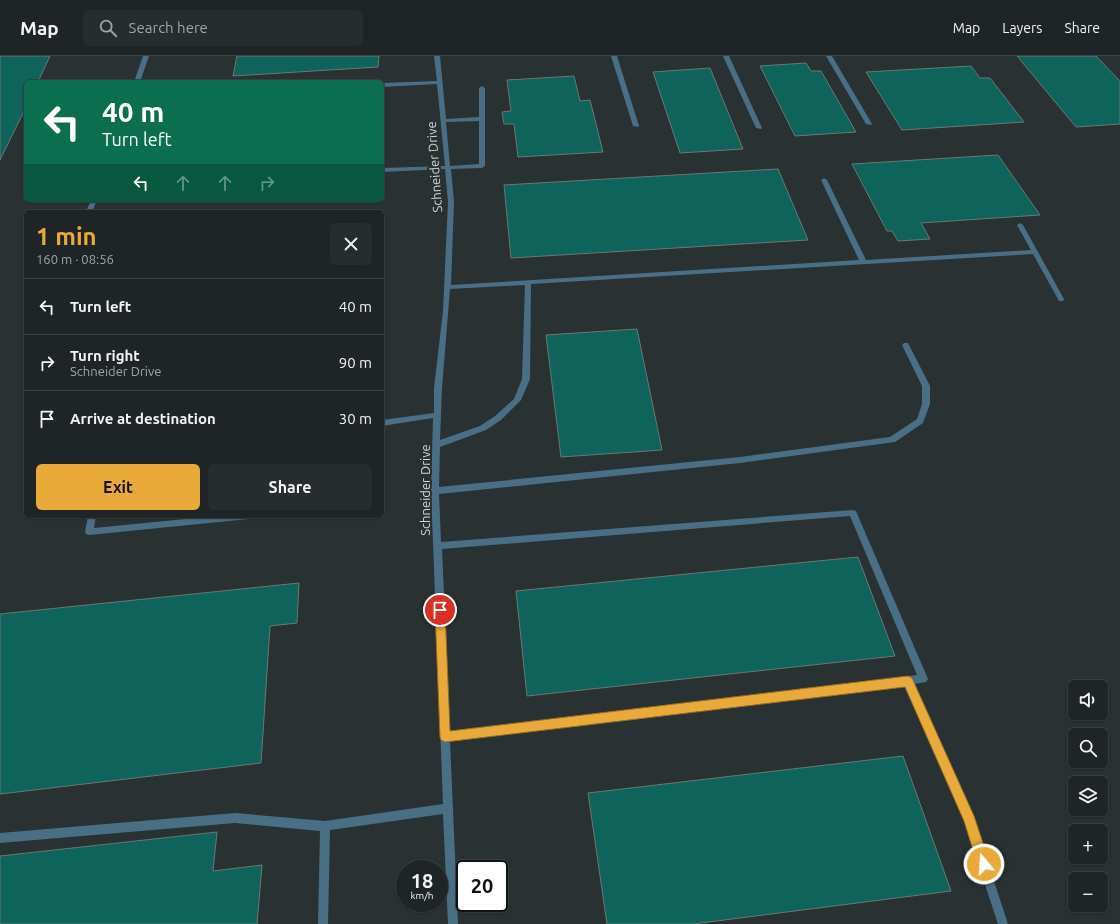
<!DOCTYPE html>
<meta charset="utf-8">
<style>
body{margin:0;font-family:Ubuntu,sans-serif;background:#272d2e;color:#f1f3f6;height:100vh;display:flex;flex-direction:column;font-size:15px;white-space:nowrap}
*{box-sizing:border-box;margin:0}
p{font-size:13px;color:#a1a5a7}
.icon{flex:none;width:22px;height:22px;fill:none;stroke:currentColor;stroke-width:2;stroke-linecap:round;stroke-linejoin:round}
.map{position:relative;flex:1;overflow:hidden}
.panel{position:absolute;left:24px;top:154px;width:360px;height:308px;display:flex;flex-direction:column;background:#1f2526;border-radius:6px;box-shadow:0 1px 3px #0004,0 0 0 1px #3c4243}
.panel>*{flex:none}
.guide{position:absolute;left:24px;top:24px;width:360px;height:122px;border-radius:6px;box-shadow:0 1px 3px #0004,0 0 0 1px #3c4243;background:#0b6e4f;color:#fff;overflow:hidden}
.tools{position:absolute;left:1068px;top:624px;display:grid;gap:8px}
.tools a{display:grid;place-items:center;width:40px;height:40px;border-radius:6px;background:#1f2526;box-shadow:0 1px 3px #0004,0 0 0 1px #3c4243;font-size:20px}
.speed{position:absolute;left:396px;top:804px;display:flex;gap:8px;font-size:20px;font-weight:700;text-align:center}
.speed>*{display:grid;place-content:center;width:52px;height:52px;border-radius:50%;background:#1f2526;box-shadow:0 1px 3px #0004,0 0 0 1px #3c4243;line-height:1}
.speed small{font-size:10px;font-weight:400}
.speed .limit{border:2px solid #111;border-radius:6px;background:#fff;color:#111}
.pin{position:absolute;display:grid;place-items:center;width:34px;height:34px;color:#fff;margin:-17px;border:2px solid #fff;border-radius:50%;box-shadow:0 1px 4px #0007}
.me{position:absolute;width:44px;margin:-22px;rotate:342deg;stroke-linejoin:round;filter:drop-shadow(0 0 3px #0008)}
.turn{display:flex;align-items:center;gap:14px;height:84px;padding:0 12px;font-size:18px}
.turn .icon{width:52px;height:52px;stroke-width:2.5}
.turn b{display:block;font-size:28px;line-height:34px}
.lanes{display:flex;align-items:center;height:38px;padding:0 12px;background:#0003;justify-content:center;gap:20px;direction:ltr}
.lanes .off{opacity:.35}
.round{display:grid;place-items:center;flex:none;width:42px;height:42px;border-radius:6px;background:#272d2e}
.summary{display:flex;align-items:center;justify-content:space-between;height:68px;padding:0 12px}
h1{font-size:24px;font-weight:700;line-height:30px;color:#eaaa39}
.action{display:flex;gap:8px;margin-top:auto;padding:8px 12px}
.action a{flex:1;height:46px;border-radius:6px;background:#eaaa39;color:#111;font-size:16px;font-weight:700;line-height:46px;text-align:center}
.action a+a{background:#272d2e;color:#f1f3f6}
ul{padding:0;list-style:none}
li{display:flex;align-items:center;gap:12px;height:56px;padding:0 12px;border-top:1px solid #3c4243}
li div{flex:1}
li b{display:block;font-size:15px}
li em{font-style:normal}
header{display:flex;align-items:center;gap:24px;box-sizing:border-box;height:56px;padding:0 20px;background:#1f2526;border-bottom:1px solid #3c4243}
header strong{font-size:19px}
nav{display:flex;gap:22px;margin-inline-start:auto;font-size:14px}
.search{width:280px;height:36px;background:#272d2e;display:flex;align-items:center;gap:10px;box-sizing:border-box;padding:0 14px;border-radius:6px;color:#a1a5a7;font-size:15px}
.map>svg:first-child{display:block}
.building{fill:#0e635a;stroke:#6d7776}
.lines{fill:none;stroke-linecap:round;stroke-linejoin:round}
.service{fill:#496f87;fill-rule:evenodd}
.route{fill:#eaaa39;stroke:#986e25}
.labels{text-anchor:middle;stroke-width:4;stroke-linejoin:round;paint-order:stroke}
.street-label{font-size:13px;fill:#d0d6d7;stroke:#293133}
</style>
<header>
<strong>Map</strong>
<div class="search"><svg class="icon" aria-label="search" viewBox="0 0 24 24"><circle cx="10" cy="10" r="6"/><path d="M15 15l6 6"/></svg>Search here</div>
<nav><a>Map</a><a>Layers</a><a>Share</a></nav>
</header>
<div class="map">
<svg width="1120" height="868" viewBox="0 0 1120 868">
<rect width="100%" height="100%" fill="#293133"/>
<!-- building -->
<g class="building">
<path d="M0 0H50L38 26H26V51L0 104Z"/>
<path d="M237 0H379L378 11 233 20Z"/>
<path d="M1017 0H1096L1120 25V68L1076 71Z"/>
<path d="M806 7 811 15H821L856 76 795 80 760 10Z"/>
<path d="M971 10 980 22H990L1024 66 902 74 866 16Z"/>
<path d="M710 12 743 93 680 97 653 16Z"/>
<path d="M574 20 580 45 590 44 603 96 518 101 514 68H504L502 56 511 55 507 24Z"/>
<path d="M998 99 1040 159 921 167 930 183 898 185 892 175H887L852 108Z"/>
<path d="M778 113 808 184 511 202 504 129Z"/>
<path d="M637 273 662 394 561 401 546 279Z"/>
<path d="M858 501 895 600 527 640 516 535Z"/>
<path d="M299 527 297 567 270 570 261 707 0 738V558Z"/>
<path d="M903 700 951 835 693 868H607L588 737Z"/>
<path d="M217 776 213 815 262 809 257 868H0V800Z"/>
</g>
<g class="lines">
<!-- service -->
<g class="service">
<path d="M143 0H149L140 26H134Z"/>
<path d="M434 0H440L446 63 479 61V32L482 30 485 32V110L482 112 451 113 454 146 451 229 859 204 821 124 824 122 827 124 866 204 1031 194 1017 169 1020 167 1023 169 1064 243 1063 245H1059L1033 198 531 228 530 323 521 344 501 364 486 374 440 391 439 431 740 401 890 381 917 363 922 348V330L902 289 904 287H908L930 330V348L923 367 895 386 740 407 439 438 441 486 853 454 856 455 928 623 926 626 914 628 974 764 1008 868H998L964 765 905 629 450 685 458 868H448L443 758 330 774 328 868H318L320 775 235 767 0 787V777L235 757 325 765 443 748 431 435 433 362 382 370V364L434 357V332L443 255 448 146 445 113 382 116V112L445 110 437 28 382 31V27L437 25ZM479 65V108L450 110 446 66ZM525 229 522 323 514 343 495 360 480 370 440 384 442 332 450 233ZM850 460 917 619 450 676 442 493Z"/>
<path d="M611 0H617L639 70 638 71 633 70Z"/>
<path d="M723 0H729L762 72 761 73 756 72Z"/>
<path d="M826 0H832L872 68 871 69 866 68Z"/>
<path d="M91 144H97L92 156H86Z"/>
<path d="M88 460H96L94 472 216 460H253L252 462 249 463 89 479 86 478 85 476Z"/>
</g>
</g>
<!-- route -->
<path class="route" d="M440 549 444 551 445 554 450 675 908 620 912 622 974 760 990 808 988 813 984 814 979 813 964 765 905 631 445 686 441 684 440 681 435 554 437 551Z"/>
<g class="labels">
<!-- street labels -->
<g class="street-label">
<text transform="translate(434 111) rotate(-94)" y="5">Schneider Drive</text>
<text transform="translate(425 434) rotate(-90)" y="5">Schneider Drive</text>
</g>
</g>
</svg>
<div class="tools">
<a><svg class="icon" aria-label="sound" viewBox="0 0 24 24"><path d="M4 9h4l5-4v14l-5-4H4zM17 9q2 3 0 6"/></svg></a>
<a><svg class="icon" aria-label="search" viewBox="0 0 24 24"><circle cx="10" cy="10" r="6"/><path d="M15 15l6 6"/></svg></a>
<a><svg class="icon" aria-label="layers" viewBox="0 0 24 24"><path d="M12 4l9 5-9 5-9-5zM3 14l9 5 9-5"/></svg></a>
<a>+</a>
<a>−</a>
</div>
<div class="speed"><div>18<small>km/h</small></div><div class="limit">20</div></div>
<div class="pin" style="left:440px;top:554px;background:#d93025"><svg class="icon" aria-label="arrive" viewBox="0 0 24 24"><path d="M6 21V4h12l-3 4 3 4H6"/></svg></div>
<svg class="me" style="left:984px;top:808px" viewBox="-20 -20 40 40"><circle r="17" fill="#eaaa39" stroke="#fff" stroke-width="3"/><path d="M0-11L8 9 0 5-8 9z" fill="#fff"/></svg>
<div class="guide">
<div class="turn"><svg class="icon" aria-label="left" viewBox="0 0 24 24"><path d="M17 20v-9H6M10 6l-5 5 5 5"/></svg><div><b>40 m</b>Turn left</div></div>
<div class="lanes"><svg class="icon" aria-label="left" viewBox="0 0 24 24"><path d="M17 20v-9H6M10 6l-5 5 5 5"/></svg><svg class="icon off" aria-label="ahead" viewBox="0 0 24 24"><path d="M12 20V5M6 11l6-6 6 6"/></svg><svg class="icon off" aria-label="ahead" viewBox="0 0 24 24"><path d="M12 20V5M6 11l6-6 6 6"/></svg><svg class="icon off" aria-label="right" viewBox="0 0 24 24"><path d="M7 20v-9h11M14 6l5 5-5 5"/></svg></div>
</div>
<section class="panel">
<div class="summary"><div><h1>1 min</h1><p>160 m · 08:56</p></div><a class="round"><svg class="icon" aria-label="close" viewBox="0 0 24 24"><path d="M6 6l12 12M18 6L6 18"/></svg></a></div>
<ul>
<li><svg class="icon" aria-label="left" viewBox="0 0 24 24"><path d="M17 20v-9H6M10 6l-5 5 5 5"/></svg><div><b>Turn left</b></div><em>40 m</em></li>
<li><svg class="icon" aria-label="right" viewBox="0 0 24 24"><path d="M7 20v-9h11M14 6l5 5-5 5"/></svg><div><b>Turn right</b><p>Schneider Drive</p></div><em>90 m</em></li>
<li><svg class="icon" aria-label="arrive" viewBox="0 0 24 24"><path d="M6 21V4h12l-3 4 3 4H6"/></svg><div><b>Arrive at destination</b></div><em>30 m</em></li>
</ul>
<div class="action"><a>Exit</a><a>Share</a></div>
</section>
</div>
